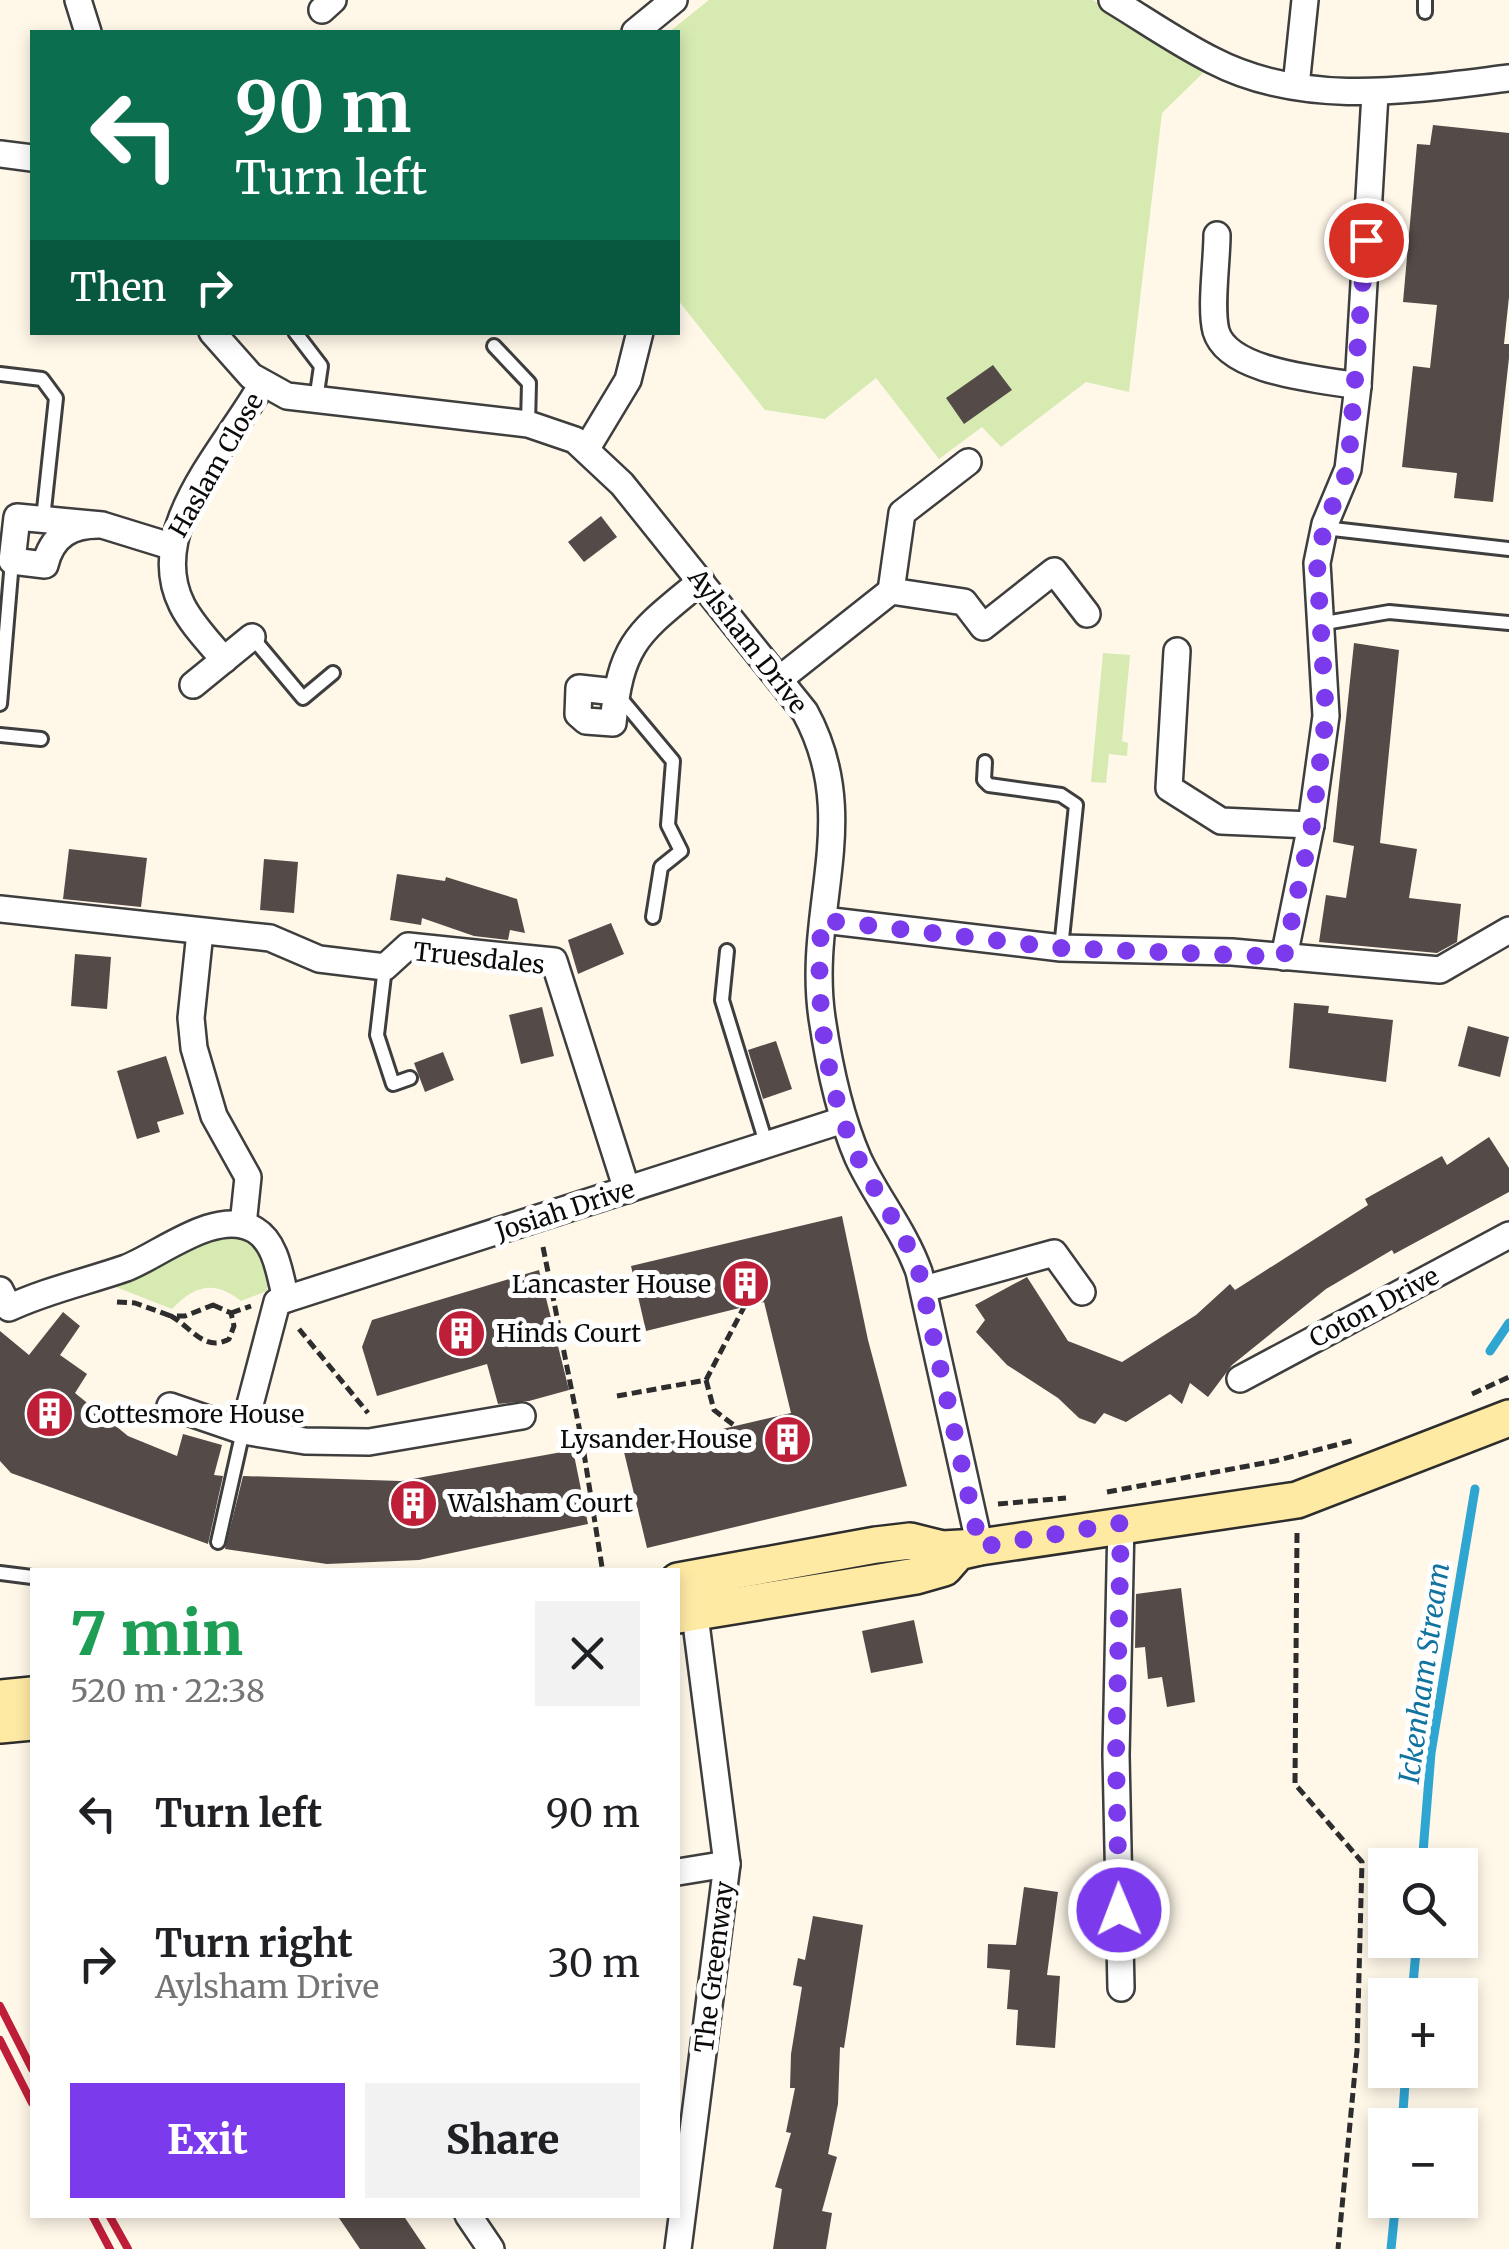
<!DOCTYPE html>
<meta charset="utf-8">
<style>
body{margin:0;font-family:Merriweather,serif;background:#f2f2f2;color:#202124;height:100vh;display:flex;flex-direction:column;font-size:38px;white-space:nowrap}
*{box-sizing:border-box;margin:0}
p{font-size:32px;color:#757577}
.icon{flex:none;width:55px;height:55px;fill:none;stroke:currentColor;stroke-width:2;stroke-linecap:round;stroke-linejoin:round}
.map{position:relative;flex:1;overflow:hidden}
.side{position:absolute;left:30px;top:1568px;width:650px;height:650px;display:flex;flex-direction:column;background:#fff;border-radius:0px;box-shadow:0 5px 15px #0003}
.side>*{flex:none}
.hud{position:absolute;left:30px;top:30px;width:650px;height:305px;border-radius:0px;box-shadow:0 5px 15px #0003;background:#0b6e4f;color:#fff;overflow:hidden}
.buttons{position:absolute;left:1368px;top:1848px;display:grid;gap:20px}
.buttons a{display:grid;place-items:center;width:110px;height:110px;border-radius:0px;background:#fff;box-shadow:0 5px 15px #0003;font-size:50px}
.pin{position:absolute;display:grid;place-items:center;width:85px;height:85px;color:#fff;margin:-42px;border:5px solid #fff;border-radius:50%;box-shadow:0 2px 10px #0007}
.me{position:absolute;width:110px;margin:-55px;rotate:359deg;stroke-linejoin:round;filter:drop-shadow(0 0 8px #0008)}
.turn{display:flex;align-items:center;gap:35px;height:210px;padding:0 40px;font-size:45px}
.turn .icon{width:130px;height:130px;stroke-width:2.5}
.turn b{display:block;font-size:70px;line-height:85px}
.then{display:flex;align-items:center;height:95px;padding:0 40px;background:#0003;gap:20px;font-size:38px}
.round{display:grid;place-items:center;flex:none;width:105px;height:105px;border-radius:0px;background:#f2f2f2}
.headline{display:flex;align-items:center;justify-content:space-between;height:170px;padding:0 40px}
h1{font-size:60px;font-weight:800;line-height:75px;color:#1e9e55}
.cta{display:flex;gap:20px;margin-top:auto;padding:20px 40px}
.cta a{flex:1;height:115px;border-radius:0px;background:#7c3aed;color:#fff;font-size:40px;font-weight:800;line-height:115px;text-align:center}
.cta a+a{background:#f2f2f2;color:#202124}
ul{padding:0;list-style:none}
li{display:flex;align-items:center;gap:30px;height:150px;padding:0 40px}
li div{flex:1}
li b{display:block;font-size:38px}
li em{font-style:normal}
.map>svg:first-child{display:block}
.green{fill:#d6eab2}
.lines{fill:none;stroke-linecap:round;stroke-linejoin:round}
.stream{stroke:#2fa5d2;stroke-width:9}
.building{fill:#544a47}
.service-casing{stroke:#3e3e3e;stroke-width:18}
.minor-casing{stroke:#3e3e3e;stroke-width:30}
.secondary-casing{stroke:#2d2d2d;stroke-width:40}
.path{stroke:#2d2d2d;stroke-width:5;stroke-dasharray:10 5;stroke-linecap:butt}
.service{stroke:#fff;stroke-width:12}
.minor{stroke:#fff;stroke-width:25}
.secondary{stroke:#ffeaa4;stroke-width:35}
.rail{stroke:#bf1e39;stroke-width:8}
.route{stroke:#7c3aed;stroke-width:18;stroke-dasharray:0 32.4}
.labels{text-anchor:middle;stroke-width:10;stroke-linejoin:round;paint-order:stroke}
.street-label{font-size:25px;fill:#0b0b0b;stroke:#fff}
.poi-label{font-size:25px;fill:#0b0b0b;stroke:#fff;text-anchor:start}
.water-label{font-size:28px;font-style:italic;fill:#1173a0;stroke:#fff}
</style>
<div class="map">
<svg width="1509" height="2249" viewBox="0 0 1509 2249">
<rect width="100%" height="100%" fill="#fff8e9"/>
<!-- green -->
<g class="green">
<path d="M709 0H1093L1205 71 1162 113 1129 392 1086 382 1001 447 982 427 939 459 876 378 825 419 765 410 678 300V32H669Z"/>
<path d="M1103 653 1130 655 1122 741 1128 743 1127 756 1109 754 1106 783 1091 782Z"/>
<path d="M237 1235C261 1247 270 1265 267 1291L241 1301C214 1280 195 1285 172 1309L116 1287 201 1239Z"/>
</g>
<g class="lines">
<!-- stream -->
<g class="stream">
<path d="M1490 1351 1509 1323"/>
<path d="M1422 1865 1431 1753 1475 1489"/>
<path d="M1412 1995 1417 1940"/>
<path d="M1402 2125 1406 2070"/>
<path d="M1391 2249 1396 2200"/>
</g>
</g>
<!-- building -->
<g class="building">
<path d="M1433 125 1509 133V297L1504 344H1509V358L1493 502 1454 498 1457 473 1402 467 1413 366 1430 368 1437 305 1403 302 1417 144 1430 145Z"/>
<path d="M993 365 1012 390 964 424 946 398Z"/>
<path d="M601 516 617 537 584 562 568 542Z"/>
<path d="M1354 643 1399 650 1380 843 1417 849 1409 898 1461 904 1457 942 1437 953 1319 942 1326 895 1346 898 1354 846 1333 842Z"/>
<path d="M69 849 147 858 141 907 63 899Z"/>
<path d="M264 859 298 862 294 913 260 910Z"/>
<path d="M397 874 445 881 446 877 517 899 525 933 510 930 508 940 474 936 422 918 421 925 390 920Z"/>
<path d="M611 923 624 954 578 974 568 940Z"/>
<path d="M75 954 111 957 107 1009 71 1006Z"/>
<path d="M1294 1003 1329 1006 1328 1013 1393 1020 1386 1082 1289 1068Z"/>
<path d="M542 1007 554 1056 521 1064 509 1015Z"/>
<path d="M1468 1026 1509 1037 1500 1077 1458 1066Z"/>
<path d="M776 1041 792 1089 763 1099 748 1050Z"/>
<path d="M443 1052 454 1080 425 1092 414 1063Z"/>
<path d="M166 1056 184 1114 157 1122 160 1132 137 1139 117 1071Z"/>
<path d="M1489 1137 1509 1168V1192L1394 1254 1392 1250 1326 1289 1232 1365 1208 1397 1190 1383 1182 1404 1170 1394 1126 1422 1104 1413 1095 1424 1079 1418 1058 1398 1007 1365 976 1332 985 1320 975 1305 1027 1277 1068 1341 1122 1362 1196 1315 1230 1284 1235 1290 1368 1205 1365 1199 1442 1156 1447 1165Z"/>
<path d="M842 1216 868 1340 907 1486 647 1548 624 1452 791 1413 764 1302 646 1331 631 1266Z"/>
<path d="M539 1270 569 1390 529 1401 498 1404 487 1364 377 1396 362 1347 372 1320Z"/>
<path d="M63 1312 80 1326 60 1355 87 1374 75 1393 128 1436 177 1456 183 1434 222 1445 214 1475 223 1476 208 1544 11 1473 0 1461V1331L29 1355Z"/>
<path d="M573 1450 588 1524 419 1560 327 1564 225 1549 243 1476 401 1481Z"/>
<path d="M1181 1588 1195 1702 1167 1707 1162 1677 1148 1679 1145 1647 1135 1648 1136 1594Z"/>
<path d="M914 1620 923 1663 871 1673 862 1631Z"/>
<path d="M1024 1887 1058 1892 1047 1975 1060 1976 1055 2048 1016 2045 1018 2010 1007 2009 1010 1970 987 1968 988 1944 1016 1945Z"/>
<path d="M813 1916 863 1925 844 2048 840 2047 838 2104 828 2154 837 2157 822 2211 832 2213 826 2249H773L782 2189 775 2187 791 2133 786 2132 795 2088H790L791 2054 802 1987 793 1985 798 1958 805 1960Z"/>
<path d="M337 2215H403L426 2249H360Z"/>
</g>
<g class="lines">
<defs>
<g id="service">
<path d="M1425 12V0"/>
<path d="M295 332 321 366 316 400"/>
<path d="M494 346 529 383 528 424"/>
<path d="M0 374 42 379 56 398 43 519"/>
<path d="M1324 528 1509 549"/>
<path d="M1319 624 1389 612 1509 623"/>
<path d="M252 637 303 698 333 673"/>
<path d="M617 694 673 761 668 825 681 851 661 867 653 917"/>
<path d="M0 704 12 561"/>
<path d="M0 735 41 739"/>
<path d="M985 762 984 780 989 785 1061 795 1076 805 1061 948"/>
<path d="M727 951 722 1000 767 1146"/>
<path d="M385 967 377 1035 393 1084 410 1078"/>
<path d="M218 1542 243 1431"/>
<path d="M0 1573 32 1577"/>
</g>
<g id="minor">
<path d="M78 0 88 32"/>
<path d="M1112 0C1145 20 1178 43 1212 60 1304 108 1411 90 1509 78"/>
<path d="M322 10 333 0"/>
<path d="M635 32 674 0"/>
<path d="M1296 86 1305 0"/>
<path d="M0 154 32 158"/>
<path d="M1217 235C1217 261 1210 308 1216 331 1228 373 1321 379 1358 386"/>
<path d="M212 332 251 376 287 396 528 424 575 440 622 484 805 712C863 818 806 908 822 1018 829 1065 839 1114 858 1158 876 1197 904 1230 919 1272L980 1547"/>
<path d="M587 448 628 380 640 332"/>
<path d="M102 525C72 524 52 535 45 565L12 561 17 517 102 525 170 546"/>
<path d="M891 591 902 513 968 462"/>
<path d="M1177 651 1169 788 1221 821 1311 825"/>
<path d="M224 660C210 643 192 625 182 605 144 530 227 447 262 384"/>
<path d="M781 678 891 591 964 602 983 627 1054 571 1087 614"/>
<path d="M193 685 252 637"/>
<path d="M616 692 579 688 578 714 586 721 613 723C621 640 640 632 701 581"/>
<path d="M0 909 270 938 319 959 385 967 408 946 554 961 627 1190"/>
<path d="M823 920 1061 948 1232 952 1440 970 1509 930"/>
<path d="M200 932 191 1018 194 1048 214 1116 248 1177 243 1225"/>
<path d="M1284 957 1311 825 1326 716 1317 563 1325 524 1348 469 1358 386 1375 94"/>
<path d="M924 1289 1054 1253 1082 1292"/>
<path d="M0 1290 9 1308C47 1290 86 1282 126 1268 160 1255 217 1207 255 1230 277 1243 280 1277 286 1299"/>
<path d="M1240 1379 1509 1235"/>
<path d="M170 1406 243 1431 277 1302 843 1120"/>
<path d="M243 1431 305 1441 369 1442 522 1416"/>
<path d="M678 1872 727 1864"/>
<path d="M1121 1988 1116 1755 1121 1523"/>
<path d="M468 2215 491 2249"/>
<path d="M678 2249 727 1864 693 1600"/>
</g>
<g id="secondary">
<path d="M678 1581 876 1545 910 1541 942 1549 979 1547"/>
<path d="M678 1615 916 1576 944 1568 958 1552 980 1547 1297 1500 1509 1418"/>
<path d="M0 1698 32 1695"/>
<path d="M0 1725 32 1722"/>
</g>
</defs>
<!-- service casing -->
<use href="#service" class="service-casing"/>
<!-- minor casing -->
<use href="#minor" class="minor-casing"/>
<!-- secondary casing -->
<use href="#secondary" class="secondary-casing"/>
<!-- path -->
<g class="path">
<path d="M543 1247 583 1447 602 1567"/>
<path d="M117 1302 135 1303 171 1316"/>
<path d="M213 1305 231 1313 234 1326 229 1339C205 1353 191 1327 171 1316H185Z"/>
<path d="M231 1313 251 1306"/>
<path d="M299 1329 368 1413"/>
<path d="M706 1380 714 1410 735 1426"/>
<path d="M1472 1394 1509 1377"/>
<path d="M617 1396 706 1380 744 1307"/>
<path d="M1107 1492 1275 1461 1355 1440"/>
<path d="M998 1504 1066 1498"/>
<path d="M1297 1533 1295 1784 1362 1862 1357 2050 1338 2249"/>
</g>
<!-- service -->
<use href="#service" class="service"/>
<!-- minor -->
<use href="#minor" class="minor"/>
<!-- secondary -->
<use href="#secondary" class="secondary"/>
<!-- rail -->
<g class="rail">
<path d="M0 2006 32 2069"/>
<path d="M0 2040 32 2103"/>
<path d="M92 2215 110 2249"/>
<path d="M109 2215 128 2249"/>
</g>
</g>
<g class="lines">
<!-- route -->
<path class="route" d="M1119 1910 1116 1756 1121 1523 980 1547 919 1272C905 1232 879 1200 860 1162 825 1090 814 999 822 920L1061 948 1284 957 1312 825 1326 716 1317 563 1325 524 1348 469 1366 240"/>
</g>
<!-- icons -->
<defs>
<symbol id="building-disc" viewBox="-11 -11 22 22"><circle r="9.5" fill="#bf1e39" stroke="#fff"/><path d="M-4-6H4V6H1V3H-1V6H-4ZM-2.5-4.3h1.7v1.8h-1.7ZM.8-4.3h1.7v1.8H.8ZM-2.5-1h1.7V.8h-1.7ZM.8-1h1.7V.8H.8Z" fill="#fff"/></symbol>
</defs>
<g fill-rule="evenodd">
<use href="#building-disc" x="718" y="1256" width="55" height="55"/>
<use href="#building-disc" x="434" y="1306" width="55" height="55"/>
<use href="#building-disc" x="22" y="1386" width="55" height="55"/>
<use href="#building-disc" x="760" y="1412" width="55" height="55"/>
<use href="#building-disc" x="386" y="1476" width="55" height="55"/>
</g>
<g class="labels">
<!-- street labels -->
<g class="street-label">
<text transform="translate(216 465) rotate(-60)" y="9">Haslam Close</text>
<text transform="translate(748 641) rotate(52)" y="9">Aylsham Drive</text>
<text transform="translate(479 958) rotate(6)" y="9">Truesdales</text>
<text transform="translate(565 1210) rotate(-18)" y="9">Josiah Drive</text>
<text transform="translate(1374 1307) rotate(-28)" y="9">Coton Drive</text>
<text transform="translate(714 1967) rotate(-83)" y="9">The Greenway</text>
</g>
<!-- poi labels -->
<g class="poi-label">
<text x="711" y="1293" text-anchor="end">Lancaster House</text>
<text x="496" y="1342">Hinds Court</text>
<text x="85" y="1423">Cottesmore House</text>
<text x="752" y="1448" text-anchor="end">Lysander House</text>
<text x="448" y="1512">Walsham Court</text>
</g>
<!-- water labels -->
<g class="water-label">
<text transform="translate(1424 1673) rotate(-82)" y="10">Ickenham Stream</text>
</g>
</g>
</svg>
<div class="buttons">
<a><svg class="icon" aria-label="search" viewBox="0 0 24 24"><circle cx="10" cy="10" r="6"/><path d="M15 15l6 6"/></svg></a>
<a>+</a>
<a>−</a>
</div>
<div class="pin" style="left:1366px;top:240px;background:#d93025"><svg class="icon" aria-label="arrive" viewBox="0 0 24 24"><path d="M6 21V4h12l-3 4 3 4H6"/></svg></div>
<svg class="me" style="left:1119px;top:1910px" viewBox="-20 -20 40 40"><circle r="17" fill="#7c3aed" stroke="#fff" stroke-width="3"/><path d="M0-11L8 9 0 5-8 9z" fill="#fff"/></svg>
<div class="hud">
<div class="turn"><svg class="icon" aria-label="left" viewBox="0 0 24 24"><path d="M17 20v-9H6M10 6l-5 5 5 5"/></svg><div><b>90 m</b>Turn left</div></div>
<div class="then">Then<svg class="icon" aria-label="right" viewBox="0 0 24 24"><path d="M7 20v-9h11M14 6l5 5-5 5"/></svg></div>
</div>
<section class="side">
<div class="headline"><div><h1>7 min</h1><p>520 m · 22:38</p></div><a class="round"><svg class="icon" aria-label="close" viewBox="0 0 24 24"><path d="M6 6l12 12M18 6L6 18"/></svg></a></div>
<ul>
<li><svg class="icon" aria-label="left" viewBox="0 0 24 24"><path d="M17 20v-9H6M10 6l-5 5 5 5"/></svg><div><b>Turn left</b></div><em>90 m</em></li>
<li><svg class="icon" aria-label="right" viewBox="0 0 24 24"><path d="M7 20v-9h11M14 6l5 5-5 5"/></svg><div><b>Turn right</b><p>Aylsham Drive</p></div><em>30 m</em></li>
</ul>
<div class="cta"><a>Exit</a><a>Share</a></div>
</section>
</div>
